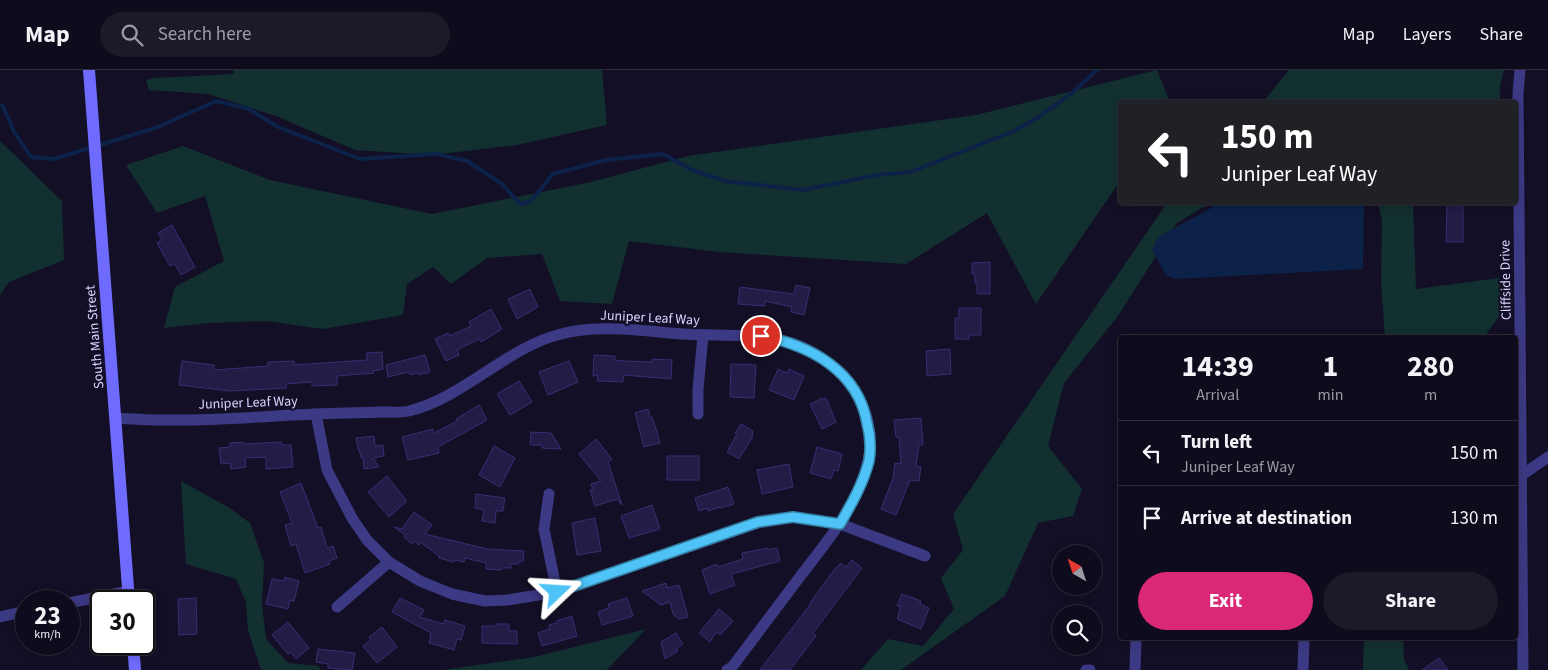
<!DOCTYPE html>
<style>
body{margin:0;font-family:"Source Sans 3",sans-serif;background:#1c1929;color:#f1f3f6;height:100vh;display:flex;flex-direction:column;font-size:19px;white-space:nowrap}
*{box-sizing:border-box;margin:0}
p{font-size:16px;color:#9b9ba3}
.icon{flex:none;width:28px;height:28px;fill:none;stroke:currentColor;stroke-width:2;stroke-linecap:round;stroke-linejoin:round}
.map{position:relative;flex:1;overflow:hidden}
.drawer{position:absolute;left:1118px;top:265px;width:400px;height:305px;display:flex;flex-direction:column;background:#0e0b1c;border-radius:5px;box-shadow:0 2px 12px #0003,0 0 0 1px #2e2b3b}
.drawer>*{flex:none}
.top-card{position:absolute;left:1118px;top:30px;width:400px;height:105px;border-radius:5px;box-shadow:0 2px 12px #0003,0 0 0 1px #2e2b3b;background:#202124;color:#fff;overflow:hidden}
.needle{width:32px;rotate:321deg}
.buttons{position:absolute;left:1052px;top:475px;display:grid;gap:10px}
.buttons a{display:grid;place-items:center;width:50px;height:50px;border-radius:50%;background:#0e0b1c;box-shadow:0 2px 12px #0003,0 0 0 1px #2e2b3b;font-size:25px}
.speed{position:absolute;left:15px;top:520px;display:flex;gap:10px;font-size:25px;font-weight:700;text-align:center}
.speed>*{display:grid;place-content:center;width:65px;height:65px;border-radius:50%;background:#0e0b1c;box-shadow:0 2px 12px #0003,0 0 0 1px #2e2b3b;line-height:1}
.speed small{font-size:12px;font-weight:400}
.speed .limit{border:2px solid #111;border-radius:8px;background:#fff;color:#111}
.pin{position:absolute;display:grid;place-items:center;width:42px;height:42px;color:#fff;margin:-21px;border:2px solid #fff;border-radius:50%;box-shadow:0 1px 5px #0007}
.me{position:absolute;width:55px;margin:-28px;rotate:70deg;stroke-linejoin:round;filter:drop-shadow(0 0 4px #0008)}
.turn{display:flex;align-items:center;gap:18px;height:105px;padding:0 20px;font-size:22px}
.turn .icon{width:65px;height:65px;stroke-width:2.5}
.turn b{display:block;font-size:35px;line-height:42px}
.eta{display:flex;justify-content:space-evenly;align-items:center;height:85px;text-align:center}
.eta b{font-size:30px;font-weight:700;line-height:35px}
.button{display:flex;gap:10px;margin-top:auto;padding:10px 20px}
.button a{flex:1;height:58px;border-radius:30px;background:#db2777;color:#fff;font-size:20px;font-weight:700;line-height:58px;text-align:center}
.button a+a{background:#1c1929;color:#f1f3f6}
ul{padding:0;list-style:none}
li{display:flex;align-items:center;gap:15px;height:65px;padding:0 20px;border-top:1px solid #2e2b3b}
li div{flex:1}
li b{display:block;font-size:19px}
li em{font-style:normal}
header{display:flex;align-items:center;gap:30px;box-sizing:border-box;height:70px;padding:0 25px;background:#0e0b1c;border-bottom:1px solid #2e2b3b}
header strong{font-size:24px}
nav{display:flex;gap:28px;margin-inline-start:auto;font-size:18px}
.search{width:350px;height:45px;background:#1c1929;display:flex;align-items:center;gap:12px;box-sizing:border-box;padding:0 18px;border-radius:28px;color:#9b9ba3;font-size:19px}
.map>svg:first-child{display:block}
.green{fill:#12302f}
.water{fill:#0c2248}
.lines{fill:none;stroke-linecap:round;stroke-linejoin:round}
.stream{stroke:#0c2248;stroke-width:4}
.building{fill:#241b47;stroke:#3b2d73}
.minor{stroke:#3d3a85;stroke-width:11}
.secondary{stroke:#6f6bff;stroke-width:12}
.route-casing{stroke:#337fa1;stroke-width:12}
.route{stroke:#4fc3f7;stroke-width:9}
.labels{text-anchor:middle;stroke-width:4.5;stroke-linejoin:round;paint-order:stroke}
.street-label{font-size:14px;fill:#d9d4ff;stroke:#130f26}
</style>
<header>
<strong>Map</strong>
<div class="search"><svg class="icon" aria-label="search" viewBox="0 0 24 24"><circle cx="10" cy="10" r="6"/><path d="M15 15l6 6"/></svg>Search here</div>
<nav><a>Map</a><a>Layers</a><a>Share</a></nav>
</header>
<div class="map">
<svg width="1548" height="600" viewBox="0 0 1548 600">
<rect width="100%" height="100%" fill="#130f26"/>
<!-- green -->
<g class="green">
<path d="M233 0H602L607 55 517 75 432 85 355 80 276 46 208 24 149 20 146 10 155 8 234 4Z"/>
<path d="M1157 0 1168 27 1166 32H1120V111L1036 234 987 143 906 194 719 182 629 171 612 234 560 231 542 184 487 188 451 214 433 197 407 214 403 245 323 259 266 251 208 253 164 258 175 217 224 191 205 126 157 143 126 95 183 76 270 110 432 144 591 112 688 86 976 45Z"/>
<path d="M1289 0H1504L1500 17V32H1263Z"/>
<path d="M0 71 62 131 64 190 9 212 0 225Z"/>
<path d="M1167 133H1210L1177 153 1118 246 1064 313 1048 376 1082 419 1073 446 1038 453 1005 526 901 600H861L888 569 923 576 954 539 941 508 963 480 953 444Z"/>
<path d="M1378 133H1413L1416 219 1500 208V245L1484 267H1385L1381 212 1382 150Z"/>
<path d="M181 411 228 437 250 453 264 493 262 535 266 569 288 593 318 596 321 600H261L248 560 246 532 236 509 186 494Z"/>
<path d="M646 559 607 600H442L534 587Z"/>
<path d="M1364 568H1403L1404 589 1409 600H1363Z"/>
</g>
<!-- water -->
<path class="water" d="M1219 132 1364 133 1363 199 1175 209 1166 205 1152 180 1158 167 1211 138Z"/>
<g class="lines">
<!-- stream -->
<path class="stream" d="M0 35 3 36 14 62 31 87 54 89 158 57 216 31 249 39 278 57 360 89 436 84 467 91 502 114 517 131 522 134 531 131 553 104 606 90 663 84 692 100 725 111 803 120 877 105 911 102 1014 61 1040 46 1072 23 1097 0"/>
</g>
<!-- building -->
<g class="building">
<path d="M1447 133H1463V172H1446Z"/>
<path d="M172 155 195 197 181 205 175 194 170 196 157 173 162 170 158 163Z"/>
<path d="M990 192V224H977V213H975V204H972V193Z"/>
<path d="M796 215 810 218 804 245 791 242 792 237 765 231V236L738 234 740 217 794 224Z"/>
<path d="M530 219 538 237 517 249 508 229Z"/>
<path d="M959 238H981V265H969V269H955V248H959Z"/>
<path d="M491 239 502 259 481 272 479 269 457 280 459 285 446 291 435 269 448 263 450 266 471 256 469 252Z"/>
<path d="M950 279 951 304 927 306 926 281Z"/>
<path d="M382 282 383 299 373 301 374 303 337 306V315L312 316V312L286 314V318L230 321 179 315 182 291 214 295V300L268 296V292L294 291V295L367 290V283Z"/>
<path d="M425 285 430 302 419 305 418 303 410 305 409 302 388 307 386 295Z"/>
<path d="M594 285 615 286V290L624 291 652 292V289L672 290 671 309 624 305 623 312 597 311 598 305 593 306Z"/>
<path d="M569 291 578 312 548 325 539 302Z"/>
<path d="M731 294 756 295 754 328 730 327Z"/>
<path d="M778 299 787 303 789 299 804 306 794 330 769 320Z"/>
<path d="M519 311 532 332 510 345 497 324Z"/>
<path d="M822 328 823 330 826 328 836 352 822 359 810 334Z"/>
<path d="M479 335 487 350 438 377 439 383 408 390 402 367 433 359 434 363 457 351 456 349Z"/>
<path d="M648 339 650 348 652 347 656 359 660 373 644 377 635 343Z"/>
<path d="M921 348 923 375H919L916 396 921 397 919 411 910 410 896 445 881 439 893 408 895 393 901 394 899 367H896L894 350Z"/>
<path d="M741 354 753 361 752 368 739 389 727 382 737 364 735 363Z"/>
<path d="M531 362 551 363 561 379 542 378V375H530Z"/>
<path d="M374 366 375 376 383 375 384 386 373 388 379 397 364 399 363 388H361L359 379H358L356 368Z"/>
<path d="M596 369 612 389 608 392 622 435 617 429 595 436 590 420 593 419 591 414 601 411 579 384Z"/>
<path d="M243 372 244 374 281 372 282 375H291L293 397 266 399V387L245 388 246 397 231 399 230 393 221 394 219 378 230 377V373Z"/>
<path d="M494 376 515 388 500 417 479 405Z"/>
<path d="M817 377 842 384 838 401 834 400 831 409 810 403Z"/>
<rect x="667" y="386" width="32" height="24"/>
<path d="M789 394 793 417 762 424 757 400Z"/>
<path d="M387 406 407 431 389 447 368 422Z"/>
<path d="M301 413 318 458 321 457 327 478 333 476 337 488 329 491 330 494 305 503 296 474 291 476 285 455 292 453 280 422Z"/>
<path d="M728 417 734 434 720 438V437L708 441V438L699 441 695 428Z"/>
<path d="M476 424 505 428 503 441H496L495 453 482 451 484 440 475 438Z"/>
<path d="M652 435 660 459 629 468 621 446Z"/>
<path d="M414 442 432 455 425 464 487 479 524 481 523 491 519 492 518 494H511V498H502L501 500 486 499V493L465 488 464 492 455 490 454 492 439 488V486L420 472 419 475 414 471 412 474 404 467 405 465 394 457 402 459Z"/>
<path d="M595 448 601 481 577 485 572 453Z"/>
<path d="M768 478V480L777 478 780 491 731 504 735 515 710 524 702 500 717 494 718 497 743 489 742 483Z"/>
<path d="M852 490 862 498 813 563 816 566 790 600H760L809 536 812 530 834 500 841 493 846 497Z"/>
<path d="M285 507 299 511 294 531 290 530 288 539 266 534 272 509 284 511Z"/>
<path d="M666 513 667 518 679 515 688 547 679 549 673 544 670 532 661 535 642 521Z"/>
<path d="M902 524 921 531 920 534 929 538 921 559 897 549 901 537 897 536Z"/>
<path d="M196 528 197 564 179 565 178 529Z"/>
<path d="M400 528 424 540 420 547 443 554 445 550 465 556 461 570 457 569 454 580 429 573 431 563 392 542Z"/>
<path d="M627 528 633 546 602 555 598 542 609 538 608 534Z"/>
<path d="M719 539 733 551 720 565 716 562 710 572 699 563Z"/>
<path d="M572 546 577 566 542 576 538 563 550 559 549 555 557 553V551Z"/>
<path d="M288 552 309 578 296 589 291 582 288 584 272 565Z"/>
<path d="M496 554H509V561H517V574L482 573V556H496Z"/>
<path d="M382 557 397 577 377 593 363 576 371 570 369 567Z"/>
<path d="M676 563 683 574 676 579 678 581 665 589 661 572Z"/>
<path d="M318 579 355 583 352 600 328 598V594L316 592Z"/>
<path d="M1439 588 1448 600H1422Z"/>
</g>
<g class="lines">
<!-- minor -->
<g class="minor">
<path d="M1520 0 1518 23 1523 600"/>
<path d="M316 344 327 400 352 448 367 470 389 492 420 511 452 524 485 531 507 530 557 522 758 453 793 447 840 454 925 486"/>
<path d="M698 344V319L703 265"/>
<path d="M116 348C133 349 149 350 166 350 215 351 265 346 315 344 337 343 359 343 381 342 390 342 400 343 409 341 465 327 507 277 561 264 600 254 642 261 682 264 714 266 749 263 781 270 834 282 881 333 868 391 859 434 828 470 802 504 779 535 755 566 732 597L727 600"/>
<path d="M1522 405 1548 387"/>
<path d="M549 424 544 459 557 522"/>
<path d="M69 533 128 521"/>
<path d="M337 537 389 492"/>
<path d="M0 547 26 541"/>
<path d="M1086 600H1090"/>
<path d="M1135 600 1136 568"/>
<path d="M1303 600 1304 568"/>
</g>
<!-- secondary -->
<g class="secondary">
<path d="M89 0 129 531"/>
<path d="M133 574 135 600"/>
</g>
</g>
<g class="lines">
<defs>
<path id="route" d="M557 522 758 452 793 447 840 454C852 433 863 414 869 391 871 379 870 364 867 353 858 301 810 275 761 266"/>
</defs>
<!-- route casing -->
<use href="#route" class="route-casing"/>
<!-- route -->
<use href="#route" class="route"/>
</g>
<g class="labels">
<!-- street labels -->
<g class="street-label">
<text transform="translate(1505 210) rotate(-91)" y="5">Cliffside Drive</text>
<text transform="translate(650 247) rotate(3)" y="5">Juniper Leaf Way</text>
<text transform="translate(94 267) rotate(-95)" y="5">South Main Street</text>
<text transform="translate(248 332) rotate(-2)" y="5">Juniper Leaf Way</text>
</g>
</g>
</svg>
<div class="buttons">
<a><svg class="needle" viewBox="-14 -14 28 28"><path d="M0-13l5 13h-10z" fill="#e53935"/><path d="M0 13l5-13h-10z" fill="#9b9ba3"/></svg></a>
<a><svg class="icon" aria-label="search" viewBox="0 0 24 24"><circle cx="10" cy="10" r="6"/><path d="M15 15l6 6"/></svg></a>
</div>
<div class="speed"><div>23<small>km/h</small></div><div class="limit">30</div></div>
<div class="pin" style="left:761px;top:266px;background:#d93025"><svg class="icon" aria-label="arrive" viewBox="0 0 24 24"><path d="M6 21V4h12l-3 4 3 4H6"/></svg></div>
<svg class="me" style="left:557px;top:522px" viewBox="-20 -20 40 40"><path d="M0-17L14 15 0 8-14 15z" fill="#4fc3f7" stroke="#fff" stroke-width="4"/></svg>
<div class="top-card">
<div class="turn"><svg class="icon" aria-label="left" viewBox="0 0 24 24"><path d="M17 20v-9H6M10 6l-5 5 5 5"/></svg><div><b>150 m</b>Juniper Leaf Way</div></div>
</div>
<section class="drawer">
<div class="eta">
<div><b>14:39</b><p>Arrival</p></div>
<div><b>1</b><p>min</p></div>
<div><b>280</b><p>m</p></div>
</div>
<ul>
<li><svg class="icon" aria-label="left" viewBox="0 0 24 24"><path d="M17 20v-9H6M10 6l-5 5 5 5"/></svg><div><b>Turn left</b><p>Juniper Leaf Way</p></div><em>150 m</em></li>
<li><svg class="icon" aria-label="arrive" viewBox="0 0 24 24"><path d="M6 21V4h12l-3 4 3 4H6"/></svg><div><b>Arrive at destination</b></div><em>130 m</em></li>
</ul>
<div class="button"><a>Exit</a><a>Share</a></div>
</section>
</div>
